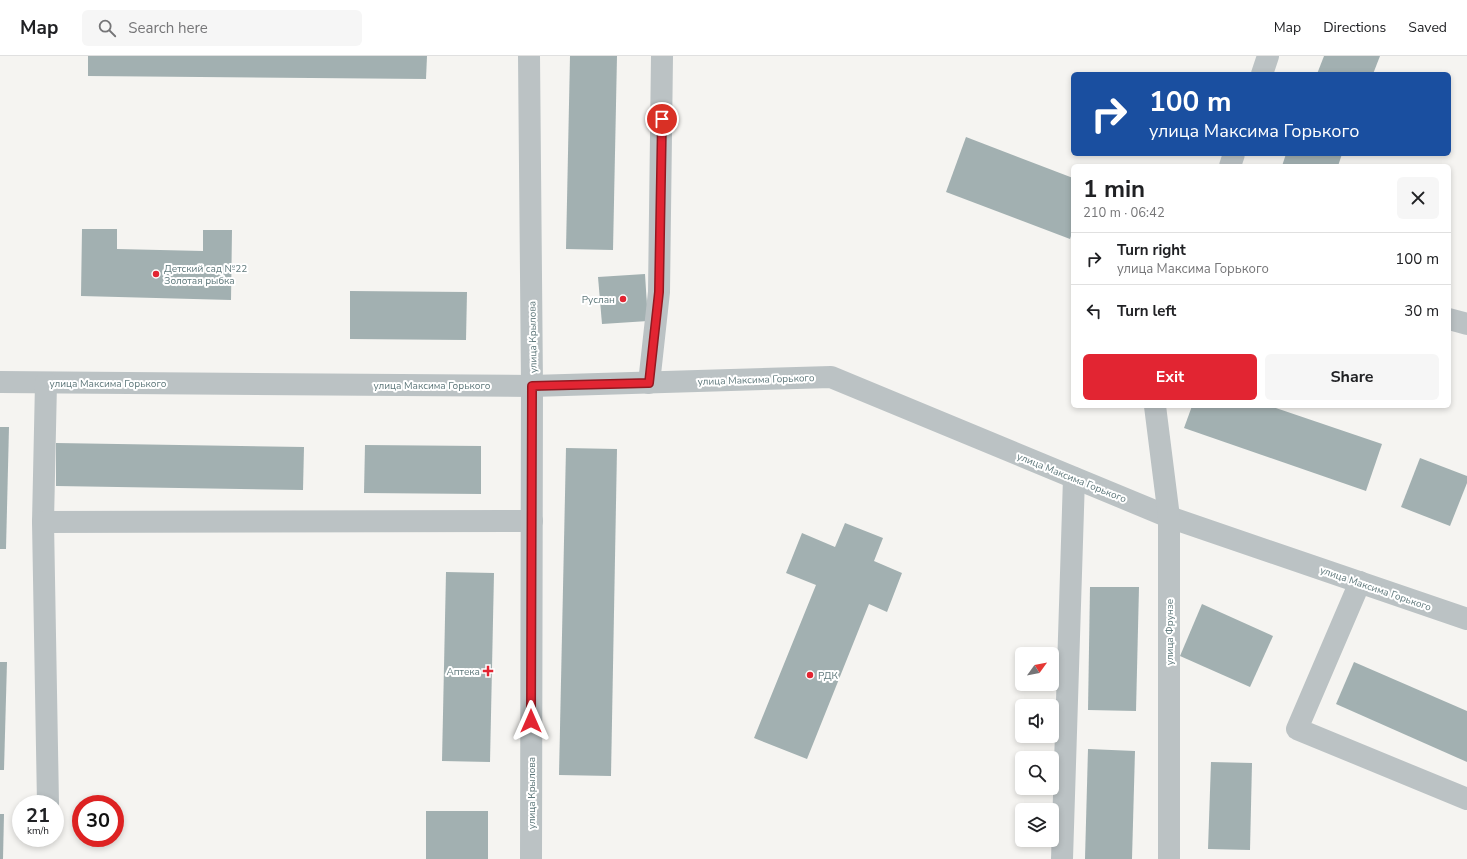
<!DOCTYPE html>
<meta charset="utf-8">
<style>
body{margin:0;font-family:"Nunito Sans",sans-serif;background:#f6f6f6;color:#202124;height:100vh;display:flex;flex-direction:column;font-size:15px;white-space:nowrap}
*{box-sizing:border-box;margin:0}
p{font-size:13px;color:#757577}
.icon{flex:none;width:22px;height:22px;fill:none;stroke:currentColor;stroke-width:2;stroke-linecap:round;stroke-linejoin:round}
.map{position:relative;flex:1;overflow:hidden}
.side{position:absolute;left:1071px;top:108px;width:380px;height:244px;display:flex;flex-direction:column;background:#fff;border-radius:6px;box-shadow:0 2px 6px #0003}
.side>*{flex:none}
.top-card{position:absolute;left:1071px;top:16px;width:380px;height:84px;border-radius:6px;box-shadow:0 2px 6px #0003;background:#1a4fa0;color:#fff;overflow:hidden}
.needle{width:26px;rotate:57deg}
.buttons{position:absolute;left:1015px;top:591px;display:grid;gap:8px}
.buttons a{display:grid;place-items:center;width:44px;height:44px;border-radius:6px;background:#fff;box-shadow:0 2px 6px #0003;font-size:20px}
.speed{position:absolute;left:12px;top:739px;display:flex;gap:8px;font-size:20px;font-weight:700;text-align:center}
.speed>*{display:grid;place-content:center;width:52px;height:52px;border-radius:50%;background:#fff;box-shadow:0 2px 6px #0003;line-height:1}
.speed small{font-size:10px;font-weight:400}
.speed .limit{border:6px solid #d22;background:#fff;color:#111}
.pin{position:absolute;display:grid;place-items:center;width:34px;height:34px;color:#fff;margin:-17px;border:2px solid #fff;border-radius:50%;box-shadow:0 1px 4px #0007}
.me{position:absolute;width:44px;margin:-22px;rotate:0deg;stroke-linejoin:round;filter:drop-shadow(0 0 3px #0008)}
.turn{display:flex;align-items:center;gap:14px;height:84px;padding:0 12px;font-size:18px}
.turn .icon{width:52px;height:52px;stroke-width:2.5}
.turn b{display:block;font-size:28px;line-height:34px}
.round{display:grid;place-items:center;flex:none;width:42px;height:42px;border-radius:6px;background:#f6f6f6}
.summary{display:flex;align-items:center;justify-content:space-between;height:68px;padding:0 12px}
h1{font-size:24px;font-weight:700;line-height:30px}
.button{display:flex;gap:8px;margin-top:auto;padding:8px 12px}
.button a{flex:1;height:46px;border-radius:6px;background:#e22532;color:#fff;font-size:16px;font-weight:700;line-height:46px;text-align:center}
.button a+a{background:#f6f6f6;color:#202124}
ul{padding:0;list-style:none}
li{display:flex;align-items:center;gap:12px;height:52px;padding:0 12px;border-top:1px solid #e0e0e0}
li div{flex:1}
li b{display:block;font-size:15px}
li em{font-style:normal}
header{display:flex;align-items:center;gap:24px;box-sizing:border-box;height:56px;padding:0 20px;background:#fff;border-bottom:1px solid #e0e0e0}
header strong{font-size:19px}
nav{display:flex;gap:22px;margin-inline-start:auto;font-size:14px}
.search{width:280px;height:36px;background:#f6f6f6;display:flex;align-items:center;gap:10px;box-sizing:border-box;padding:0 14px;border-radius:6px;color:#757577;font-size:15px}
.map>svg:first-child{display:block}
.building{fill:#a2b0b1}
.lines{fill:none;stroke-linecap:round;stroke-linejoin:round}
.minor{stroke:#bbc2c4;stroke-width:22}
.route-casing{stroke:#931820;stroke-width:10}
.route{stroke:#e22532;stroke-width:7}
.poi-dot{fill:#e22532;stroke:#fff;stroke-width:1.5}
.labels{text-anchor:middle;stroke-width:4;stroke-linejoin:round;paint-order:stroke}
.poi-label{font-size:10px;fill:#60797c;stroke:#fff;text-anchor:start}
.street-label{font-size:10px;fill:#60797c;stroke:#fff}
</style>
<header>
<strong>Map</strong>
<div class="search"><svg class="icon" aria-label="search" viewBox="0 0 24 24"><circle cx="10" cy="10" r="6"/><path d="M15 15l6 6"/></svg>Search here</div>
<nav><a>Map</a><a>Directions</a><a>Saved</a></nav>
</header>
<div class="map">
<svg width="1467" height="803" viewBox="0 0 1467 803">
<rect width="100%" height="100%" fill="#f5f4f1"/>
<!-- building -->
<g class="building">
<path d="M88 0H427L426 23 88 20Z"/>
<path d="M570 0H617L613 194 566 193Z"/>
<path d="M1324 0H1380L1373 18H1317Z"/>
<path d="M966 81 1073 122V174L1070 183 946 136Z"/>
<path d="M1286 98H1342L1338 110H1282Z"/>
<path d="M82 173H117V193L203 195V174H232L231 244 81 240Z"/>
<path d="M645 218 648 265 602 268 598 221Z"/>
<path d="M350 235 467 236 466 284 350 283Z"/>
<path d="M1192 350H1270L1382 388 1366 435 1184 372Z"/>
<path d="M0 371H9L6 493H0Z"/>
<path d="M56 387 304 391 303 434 56 430Z"/>
<path d="M365 389 481 390V438L364 437Z"/>
<path d="M566 392 617 393 611 720 559 719Z"/>
<path d="M1420 402 1467 420V427L1450 470 1401 451Z"/>
<path d="M845 467 883 482 874 505 902 517 887 556 869 548 807 703 754 682 816 529 786 517 802 477 835 491Z"/>
<path d="M446 516 494 517 490 706 442 705Z"/>
<path d="M1090 531H1139L1136 655 1088 654Z"/>
<path d="M1202 548 1273 580 1250 631 1180 600Z"/>
<path d="M0 606H7L4 714H0Z"/>
<path d="M1354 606 1467 655V706L1336 648Z"/>
<path d="M1088 693 1135 695 1132 803H1085Z"/>
<path d="M1211 706 1252 707 1250 794 1208 793Z"/>
<rect x="426" y="755" width="62" height="48"/>
<path d="M0 758H4L3 803H0Z"/>
</g>
<g class="lines">
<!-- minor -->
<g class="minor">
<path d="M529 0 532 330 531 803"/>
<path d="M1262 18 1268 0"/>
<path d="M1230 110 1234 98"/>
<path d="M1449 263 1467 268"/>
<path d="M0 326 532 330 831 321 1169 461 1467 563"/>
<path d="M649 327 659 236 662 0"/>
<path d="M1155 350 1169 461V803"/>
<path d="M43 466 46 327"/>
<path d="M1360 526 1297 673 1467 743"/>
<path d="M48 748 43 466 532 465"/>
<path d="M1062 803 1074 422"/>
</g>
</g>
<g class="lines">
<defs>
<path id="route" d="M531 665 532 330 649 327 659 236 662 63"/>
</defs>
<!-- route casing -->
<use href="#route" class="route-casing"/>
<!-- route -->
<use href="#route" class="route"/>
</g>
<!-- markers -->
<g class="poi-dot">
<circle cx="156" cy="218" r="4"/>
<circle cx="623" cy="243" r="4"/>
<path d="M486 609h4v4h4v4h-4v4h-4v-4h-4v-4h4z"/>
<circle cx="810" cy="619" r="4"/>
</g>
<g class="labels">
<!-- poi labels -->
<g class="poi-label">
<text x="164" y="216">Детский сад №22<tspan x="164" dy="12">Золотая рыбка</tspan></text>
<text x="615" y="247" text-anchor="end">Руслан</text>
<text x="480" y="619" text-anchor="end">Аптека</text>
<text x="818" y="623">РДК</text>
</g>
<!-- street labels -->
<g class="street-label">
<text transform="translate(532 281) rotate(-91)" y="4">улица Крылова</text>
<text transform="translate(756 323) rotate(-2)" y="4">улица Максима Горького</text>
<text x="108" y="331">улица Максима Горького</text>
<text x="432" y="333">улица Максима Горького</text>
<text transform="translate(1072 421) rotate(22)" y="4">улица Максима Горького</text>
<text transform="translate(1376 532) rotate(19)" y="4">улица Максима Горького</text>
<text transform="translate(1169 576) rotate(-90)" y="4">улица Фрунзе</text>
<text transform="translate(531 737) rotate(-90)" y="4">улица Крылова</text>
</g>
</g>
</svg>
<div class="buttons">
<a><svg class="needle" viewBox="-14 -14 28 28"><path d="M0-13l5 13h-10z" fill="#e53935"/><path d="M0 13l5-13h-10z" fill="#757577"/></svg></a>
<a><svg class="icon" aria-label="sound" viewBox="0 0 24 24"><path d="M4 9h4l5-4v14l-5-4H4zM17 9q2 3 0 6"/></svg></a>
<a><svg class="icon" aria-label="search" viewBox="0 0 24 24"><circle cx="10" cy="10" r="6"/><path d="M15 15l6 6"/></svg></a>
<a><svg class="icon" aria-label="layers" viewBox="0 0 24 24"><path d="M12 4l9 5-9 5-9-5zM3 14l9 5 9-5"/></svg></a>
</div>
<div class="speed"><div>21<small>km/h</small></div><div class="limit">30</div></div>
<div class="pin" style="left:662px;top:63px;background:#d93025"><svg class="icon" aria-label="arrive" viewBox="0 0 24 24"><path d="M6 21V4h12l-3 4 3 4H6"/></svg></div>
<svg class="me" style="left:531px;top:665px" viewBox="-20 -20 40 40"><path d="M0-17L14 15 0 8-14 15z" fill="#e22532" stroke="#fff" stroke-width="4"/></svg>
<div class="top-card">
<div class="turn"><svg class="icon" aria-label="right" viewBox="0 0 24 24"><path d="M7 20v-9h11M14 6l5 5-5 5"/></svg><div><b>100 m</b>улица Максима Горького</div></div>
</div>
<section class="side">
<div class="summary"><div><h1>1 min</h1><p>210 m · 06:42</p></div><a class="round"><svg class="icon" aria-label="close" viewBox="0 0 24 24"><path d="M6 6l12 12M18 6L6 18"/></svg></a></div>
<ul>
<li><svg class="icon" aria-label="right" viewBox="0 0 24 24"><path d="M7 20v-9h11M14 6l5 5-5 5"/></svg><div><b>Turn right</b><p>улица Максима Горького</p></div><em>100 m</em></li>
<li><svg class="icon" aria-label="left" viewBox="0 0 24 24"><path d="M17 20v-9H6M10 6l-5 5 5 5"/></svg><div><b>Turn left</b></div><em>30 m</em></li>
</ul>
<div class="button"><a>Exit</a><a>Share</a></div>
</section>
</div>
